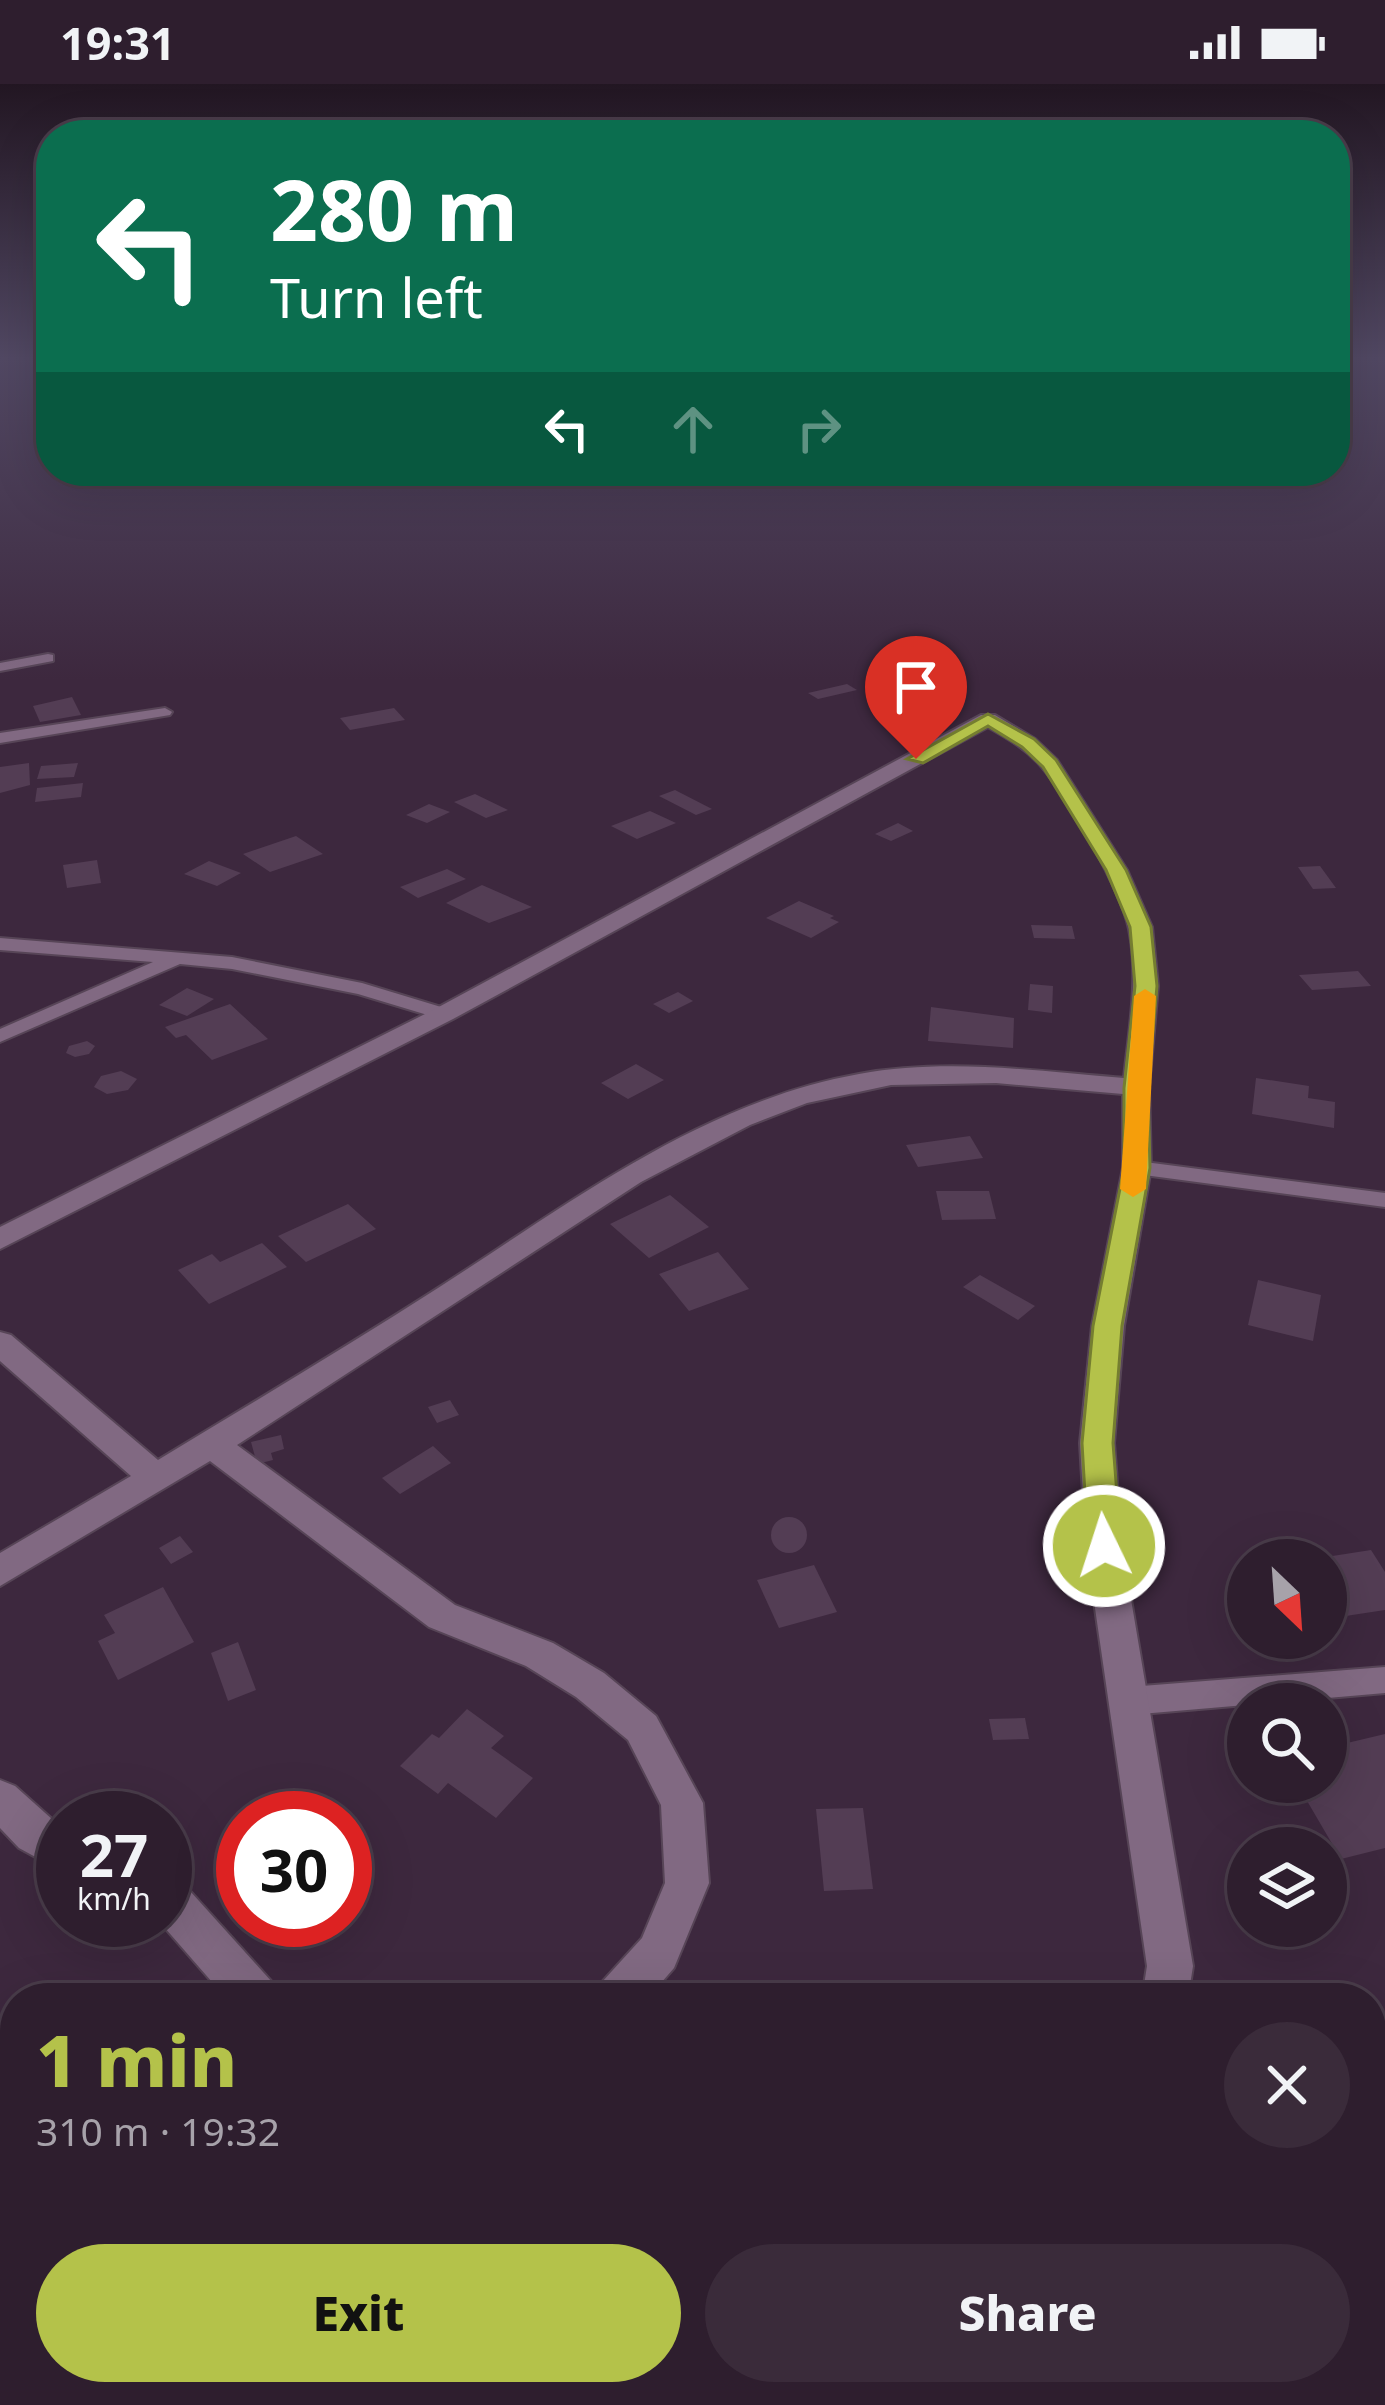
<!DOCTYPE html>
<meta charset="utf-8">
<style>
body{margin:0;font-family:"Noto Sans",sans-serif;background:#3a2b3a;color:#f1f3f6;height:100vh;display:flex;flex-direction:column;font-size:45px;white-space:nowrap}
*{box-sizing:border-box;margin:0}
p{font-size:39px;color:#a7a2aa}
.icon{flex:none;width:66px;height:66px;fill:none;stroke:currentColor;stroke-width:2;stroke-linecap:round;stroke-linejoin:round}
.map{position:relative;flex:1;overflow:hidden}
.side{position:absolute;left:0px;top:1899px;width:1386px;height:423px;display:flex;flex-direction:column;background:#2e1e2e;border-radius:48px 48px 0 0;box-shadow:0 12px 48px #0002,0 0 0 3px #493c4a}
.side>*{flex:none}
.guide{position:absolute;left:36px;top:36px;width:1314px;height:366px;border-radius:48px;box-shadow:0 12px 48px #0002,0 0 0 3px #493c4a;background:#0b6e4f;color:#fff;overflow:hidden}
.needle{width:78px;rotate:155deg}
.controls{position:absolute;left:1227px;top:1455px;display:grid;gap:24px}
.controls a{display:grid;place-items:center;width:120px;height:120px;border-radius:50%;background:#2e1e2e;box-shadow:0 12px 48px #0002,0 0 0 3px #493c4a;font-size:60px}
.speed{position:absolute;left:36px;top:1707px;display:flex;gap:24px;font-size:60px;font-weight:700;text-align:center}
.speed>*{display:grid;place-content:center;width:156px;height:156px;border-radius:50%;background:#2e1e2e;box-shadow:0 12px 48px #0002,0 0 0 3px #493c4a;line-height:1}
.speed small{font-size:30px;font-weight:400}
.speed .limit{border:18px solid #d22;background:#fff;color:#111}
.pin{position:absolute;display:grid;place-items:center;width:102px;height:102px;color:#fff;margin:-123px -51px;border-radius:50% 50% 50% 0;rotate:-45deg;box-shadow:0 0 12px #0007}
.pin .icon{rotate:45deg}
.me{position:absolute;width:132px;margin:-66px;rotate:356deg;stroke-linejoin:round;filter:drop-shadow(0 0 9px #0008)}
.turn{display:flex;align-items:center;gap:42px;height:252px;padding:0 36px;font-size:54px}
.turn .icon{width:156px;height:156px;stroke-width:2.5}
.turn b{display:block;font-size:84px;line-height:102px}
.lanes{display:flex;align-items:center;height:114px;padding:0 36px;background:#0003;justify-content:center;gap:60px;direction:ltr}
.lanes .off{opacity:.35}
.round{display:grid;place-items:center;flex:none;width:126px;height:126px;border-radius:63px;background:#3a2b3a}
.overview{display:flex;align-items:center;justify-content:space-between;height:204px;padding:0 36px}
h1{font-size:72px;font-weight:800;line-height:90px;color:#b4c24a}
.action{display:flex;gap:24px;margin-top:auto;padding:24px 36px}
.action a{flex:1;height:138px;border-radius:72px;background:#b4c24a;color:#111;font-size:48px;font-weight:800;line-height:138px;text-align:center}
.action a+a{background:#3a2b3a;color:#f1f3f6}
.status{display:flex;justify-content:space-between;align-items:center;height:84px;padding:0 60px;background:#2e1e2e;direction:ltr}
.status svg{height:33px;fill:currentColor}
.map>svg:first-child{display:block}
.building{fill:#533d54}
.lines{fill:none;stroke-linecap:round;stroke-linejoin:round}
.service-casing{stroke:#574557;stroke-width:4}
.minor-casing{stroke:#574557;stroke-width:4}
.service{fill:#816982;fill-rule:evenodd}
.minor{fill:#816982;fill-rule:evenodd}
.route{fill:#b4c24a;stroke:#757e30;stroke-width:3}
.slow{fill:#f59e0b}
</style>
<div class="status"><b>19:31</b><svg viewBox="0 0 49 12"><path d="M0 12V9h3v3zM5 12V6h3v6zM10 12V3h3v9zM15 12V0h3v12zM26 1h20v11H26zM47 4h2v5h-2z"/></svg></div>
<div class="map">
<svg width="1385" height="2321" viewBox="0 0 1385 2321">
<rect width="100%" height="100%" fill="#3d283e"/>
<!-- building -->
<g class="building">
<path d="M847 600 857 606 818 615 808 609Z"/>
<path d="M72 613 81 631 40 638 33 622Z"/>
<path d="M394 624 405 636 350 646 340 634Z"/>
<path d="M29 679 30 701 0 709V683Z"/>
<path d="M78 679 74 693 37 695 41 682Z"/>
<path d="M83 699 81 713 35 718 37 704Z"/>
<path d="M675 706 712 725 696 731 659 712Z"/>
<path d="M475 710 508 726 486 734 454 718Z"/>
<path d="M429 720 450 728 427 739 406 731Z"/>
<path d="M650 727 676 739 637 755 611 742Z"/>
<path d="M898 739 913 747 891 757 875 750Z"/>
<path d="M296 752 323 770 270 788 243 770Z"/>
<path d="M97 776 101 799 67 804 63 781Z"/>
<path d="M209 777 241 789 217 802 184 790Z"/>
<path d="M1320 782 1336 804 1313 805 1298 783Z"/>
<path d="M447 785 466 795 418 814 400 803Z"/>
<path d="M482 801 532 823 489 839 446 819Z"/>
<path d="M799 817 834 832 830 834 839 838 811 854 766 834Z"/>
<path d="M1031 841 1072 842 1075 855 1034 854Z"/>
<path d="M1358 887 1371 902 1312 906 1299 891Z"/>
<path d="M1030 900 1053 902 1052 929 1028 926Z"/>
<path d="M187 904 214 915 187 932 159 921Z"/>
<path d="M678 908 693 917 669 929 653 920Z"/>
<path d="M230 920 268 955 212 976 186 951 176 954 165 943Z"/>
<path d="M931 923 1014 934 1013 964 928 957Z"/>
<path d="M87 957 95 962 89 970 75 973 66 969 69 962Z"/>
<path d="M636 980 664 996 628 1015 601 999Z"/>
<path d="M121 987 137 995 128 1006 107 1010 94 1003 101 992Z"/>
<path d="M1256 994 1309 1002 1308 1014 1335 1018 1334 1044 1252 1030Z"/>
<path d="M970 1052 983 1074 918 1083 906 1061Z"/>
<path d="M936 1107H989L996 1135 942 1136Z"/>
<path d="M670 1111 709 1143 649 1174 610 1140Z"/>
<path d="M348 1120 376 1145 306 1178 278 1152Z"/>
<path d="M262 1159 287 1183 209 1220 178 1186 212 1170 220 1178Z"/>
<path d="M718 1168 749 1205 689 1227 659 1190Z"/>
<path d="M980 1191 1035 1222 1018 1236 963 1203Z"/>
<path d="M1258 1196 1321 1211 1313 1257 1248 1241Z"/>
<path d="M450 1316 459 1331 437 1339 428 1323Z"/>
<path d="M281 1351 284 1365 271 1369 273 1376 257 1380 251 1358Z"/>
<path d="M433 1362 451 1379 400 1410 382 1394Z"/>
<circle cx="789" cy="1451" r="18"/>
<path d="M180 1452 193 1468 171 1480 159 1464Z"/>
<path d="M1371 1466 1385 1488V1526L1326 1535V1473Z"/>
<path d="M814 1481 837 1528 779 1544 757 1496Z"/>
<path d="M163 1503 194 1558 118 1596 98 1557 115 1549 104 1531Z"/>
<path d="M238 1558 256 1606 228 1617 211 1569Z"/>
<path d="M467 1625 504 1652 491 1664 533 1694 496 1734 448 1699 438 1710 400 1682 432 1650 439 1654Z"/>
<path d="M1025 1634 1029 1655 993 1656 989 1635Z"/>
<path d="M1385 1650V1764L1341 1775 1296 1698H1326V1664Z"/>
<path d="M863 1724 873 1805 824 1807 816 1725Z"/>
<path d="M710 2307H804L803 2321H709Z"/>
</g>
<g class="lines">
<defs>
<g id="service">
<path d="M48 570 53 571V577L0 587V579Z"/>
<path d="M165 624 172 628 170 631 0 659V649Z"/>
<path d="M0 854 232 873 362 899 451 926 454 930 444 936 358 910 232 885 180 880 0 958V945L153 878 0 866Z"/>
<path d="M1137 1077 1385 1109V1123L1129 1089 1126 1084Z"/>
<path d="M1385 1583V1609L1129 1631 1118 1627 1113 1617 1118 1607 1129 1603Z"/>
<path d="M1385 2047V2087L1371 2088V2048Z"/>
</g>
<g id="minor">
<path d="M981 631H995L1035 655 1057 676 1127 786 1152 843 1158 902 1149 1003 1151 1084 1124 1242 1114 1359 1122 1462 1193 1882 1188 1914H1142L1147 1882 1086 1462 1080 1359 1092 1242 1123 1084V1010L996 999 891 1001 807 1019 750 1041 641 1098 237 1361 455 1521 553 1559 604 1589 656 1632 703 1719 709 1799 674 1884 648 1914H595L602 1898 642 1854 665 1799 661 1721 628 1656 576 1613 526 1582 429 1543 210 1377 0 1502V1469L131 1392 0 1277V1248L11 1251 158 1376C252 1319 346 1263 438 1204 570 1119 702 1018 859 990 947 974 1036 987 1124 994 1129 945 1139 894 1129 845 1120 804 1068 713 1040 681 1025 664 1007 654 988 643L453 935 0 1165V1143L435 925Z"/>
<path d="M0 1696 15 1702 63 1745V1788L19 1764 0 1744Z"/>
<path d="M165 1791 181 1797 272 1898 279 1914H226L158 1836H165Z"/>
<path d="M204 2307H267L262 2321H199Z"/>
<path d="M496 2307H553L558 2321H501Z"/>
<path d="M1037 2307H1091L1088 2321H1034Z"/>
</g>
</defs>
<!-- service casing -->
<use href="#service" class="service-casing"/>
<!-- minor casing -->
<use href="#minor" class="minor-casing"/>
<!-- service -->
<use href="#service" class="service"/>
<!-- minor -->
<use href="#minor" class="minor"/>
</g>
<!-- sky -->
<linearGradient id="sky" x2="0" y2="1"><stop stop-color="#221622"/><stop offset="0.46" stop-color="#514863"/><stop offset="1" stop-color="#514863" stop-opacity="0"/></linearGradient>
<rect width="1385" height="596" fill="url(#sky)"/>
<!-- route -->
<path class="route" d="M988 630 1034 655 1056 676 1126 786 1151 843 1157 902 1148 1004 1150 1084 1122 1242 1113 1359 1121 1462 1116 1471 1104 1475 1093 1471 1088 1462 1082 1359 1093 1242 1124 1084V1004L1135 902 1130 843 1106 786 1043 683 1022 663 988 642 923 679 907 675Z"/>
<!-- slow -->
<path class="slow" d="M1145 905 1156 912 1146 1105 1133 1113 1120 1105 1134 912Z"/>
</svg>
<div class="controls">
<a><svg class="needle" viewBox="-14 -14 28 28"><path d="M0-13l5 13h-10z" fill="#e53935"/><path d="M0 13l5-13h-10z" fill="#a7a2aa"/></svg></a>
<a><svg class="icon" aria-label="search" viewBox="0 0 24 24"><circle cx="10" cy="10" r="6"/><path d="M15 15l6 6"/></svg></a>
<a><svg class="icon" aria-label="layers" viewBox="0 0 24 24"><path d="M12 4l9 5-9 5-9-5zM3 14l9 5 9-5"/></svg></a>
</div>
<div class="speed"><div>27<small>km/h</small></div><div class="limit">30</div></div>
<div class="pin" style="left:916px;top:675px;background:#d93025"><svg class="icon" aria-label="arrive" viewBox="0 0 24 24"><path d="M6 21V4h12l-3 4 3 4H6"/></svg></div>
<svg class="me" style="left:1104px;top:1462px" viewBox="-20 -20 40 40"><circle r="17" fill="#b4c24a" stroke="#fff" stroke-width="3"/><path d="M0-11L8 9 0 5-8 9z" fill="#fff"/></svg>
<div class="guide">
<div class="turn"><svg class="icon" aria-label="left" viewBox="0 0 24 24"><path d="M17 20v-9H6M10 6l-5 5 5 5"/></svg><div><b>280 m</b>Turn left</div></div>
<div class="lanes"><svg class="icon" aria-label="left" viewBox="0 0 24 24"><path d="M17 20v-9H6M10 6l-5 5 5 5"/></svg><svg class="icon off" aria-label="ahead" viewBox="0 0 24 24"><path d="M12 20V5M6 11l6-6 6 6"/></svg><svg class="icon off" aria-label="right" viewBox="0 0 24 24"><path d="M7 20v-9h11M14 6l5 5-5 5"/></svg></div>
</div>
<section class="side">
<div class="overview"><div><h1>1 min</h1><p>310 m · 19:32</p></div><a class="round"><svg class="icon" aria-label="close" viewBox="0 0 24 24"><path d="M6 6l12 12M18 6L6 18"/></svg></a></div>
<div class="action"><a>Exit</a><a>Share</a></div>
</section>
</div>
